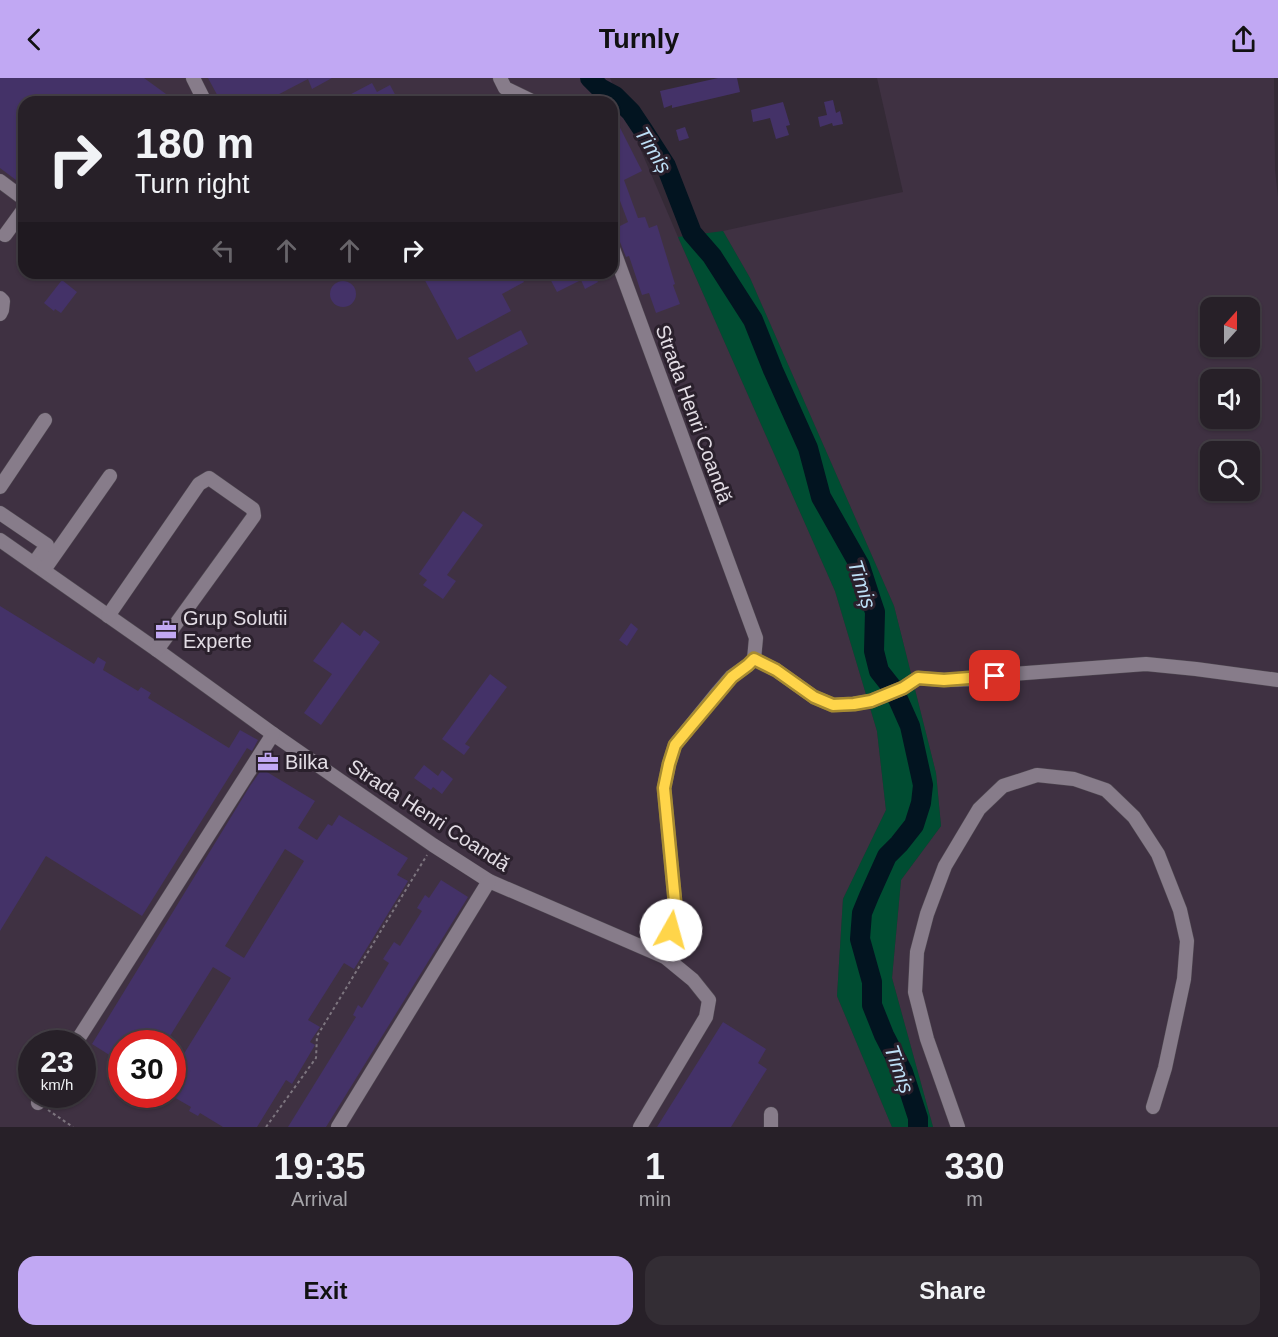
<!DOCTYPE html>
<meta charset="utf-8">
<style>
body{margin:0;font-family:Helvetica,sans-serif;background:#332d34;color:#f1f3f6;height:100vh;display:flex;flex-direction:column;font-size:22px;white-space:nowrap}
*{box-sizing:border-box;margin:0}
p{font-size:20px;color:#a4a3a8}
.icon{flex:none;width:33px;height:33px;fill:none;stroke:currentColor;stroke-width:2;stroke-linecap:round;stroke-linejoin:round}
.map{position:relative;height:1049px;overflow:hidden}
.side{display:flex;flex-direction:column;background:#272028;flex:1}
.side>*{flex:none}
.hud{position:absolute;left:18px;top:18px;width:600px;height:183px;border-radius:18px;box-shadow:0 2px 4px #0004,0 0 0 2px #433e45;background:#272028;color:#f1f3f6;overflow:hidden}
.needle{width:39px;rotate:21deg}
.fabs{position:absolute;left:1200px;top:219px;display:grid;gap:12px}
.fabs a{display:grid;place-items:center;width:60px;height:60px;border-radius:12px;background:#272028;box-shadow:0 2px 4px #0004,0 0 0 2px #433e45;font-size:30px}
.speed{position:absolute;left:18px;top:952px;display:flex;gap:12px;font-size:30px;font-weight:700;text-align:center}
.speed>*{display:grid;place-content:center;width:78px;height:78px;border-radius:50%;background:#272028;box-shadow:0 2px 4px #0004,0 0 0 2px #433e45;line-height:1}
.speed small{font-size:15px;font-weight:400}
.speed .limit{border:9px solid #d22;background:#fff;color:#111}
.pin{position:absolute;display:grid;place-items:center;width:51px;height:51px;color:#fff;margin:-26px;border-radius:12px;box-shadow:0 3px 9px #0006}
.me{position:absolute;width:66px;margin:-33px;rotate:7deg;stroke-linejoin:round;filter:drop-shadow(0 0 4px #0008)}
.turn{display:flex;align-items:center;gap:21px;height:126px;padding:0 18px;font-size:27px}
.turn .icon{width:78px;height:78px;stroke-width:2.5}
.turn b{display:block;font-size:42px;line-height:51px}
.lanes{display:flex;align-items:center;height:57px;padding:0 18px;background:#0003;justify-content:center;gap:30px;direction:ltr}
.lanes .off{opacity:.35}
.eta{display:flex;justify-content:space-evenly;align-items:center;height:102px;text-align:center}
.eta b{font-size:36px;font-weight:800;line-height:42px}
.action{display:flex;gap:12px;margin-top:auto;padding:12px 18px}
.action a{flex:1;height:69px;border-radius:18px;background:#c1a8f3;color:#111;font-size:24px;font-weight:800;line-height:69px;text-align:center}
.action a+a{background:#332d34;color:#f1f3f6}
header{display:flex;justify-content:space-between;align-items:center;height:78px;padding:0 18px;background:#c1a8f3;color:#111;font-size:27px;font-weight:800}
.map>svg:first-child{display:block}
.built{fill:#3f3142;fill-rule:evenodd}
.green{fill:#004d32}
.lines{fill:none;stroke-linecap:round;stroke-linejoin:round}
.river{stroke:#021420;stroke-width:20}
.building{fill:#443268;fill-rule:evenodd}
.minor-casing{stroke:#4f4851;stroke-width:15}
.path{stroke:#7d757f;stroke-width:2;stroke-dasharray:3 3;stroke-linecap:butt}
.minor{stroke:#877c8a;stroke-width:14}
.route-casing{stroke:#a68a30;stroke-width:15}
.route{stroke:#ffd54a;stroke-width:10}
.labels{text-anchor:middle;stroke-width:6;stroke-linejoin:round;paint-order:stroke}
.street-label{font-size:20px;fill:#e3dde5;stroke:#2a202c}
.poi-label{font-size:20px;fill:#e3dde5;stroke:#2a202c;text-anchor:start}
.water-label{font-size:21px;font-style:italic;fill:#bddff6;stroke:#2a202c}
</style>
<header><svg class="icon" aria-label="back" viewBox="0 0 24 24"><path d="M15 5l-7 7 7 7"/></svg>Turnly<svg class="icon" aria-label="share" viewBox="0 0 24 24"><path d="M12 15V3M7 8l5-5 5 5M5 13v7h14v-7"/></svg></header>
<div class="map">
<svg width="1278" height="1049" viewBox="0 0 1278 1049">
<rect width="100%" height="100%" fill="#342a36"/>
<!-- built -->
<g class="built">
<path d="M0 0H610L678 159 835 513 877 653 886 732 843 821 837 918 892 1049H0ZM24 24H612V195H24ZM32 966H82V1017H32ZM122 966H172V1017H122Z"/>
<path d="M877 0H1274L1275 92 1278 119V1049H933L892 900 901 802 941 748 936 695 894 528 750 200 723 153 903 114ZM1210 230H1250V268H1210ZM1210 302H1250V340H1210ZM1210 374H1250V412H1210Z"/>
</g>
<!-- green -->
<path class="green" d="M723 153 750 200 894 528 936 695 941 748 901 802 892 900 933 1049H892L837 918 843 821 886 732 877 653 835 513 678 159Z"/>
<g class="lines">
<!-- river -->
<path class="river" d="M590 0 600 10 615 18 631 34 643 52 666 88 692 155 712 178 753 242 773 292 808 370 821 419 860 488 872 525 875 534 874 573 879 593 894 612 910 648 923 707 921 725 914 747 899 766 887 778 869 818 862 835 860 861 872 904V927L884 957 903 994 918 1040V1049"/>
</g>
<!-- building -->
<g class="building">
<path d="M0 0H144L177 24H24V108L0 90Z"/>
<path d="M208 0H332L312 11 308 1 264 24H221Z"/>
<path d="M718 0H737L740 14 672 30V27L664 30 660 13Z"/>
<path d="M372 5 377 14 390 7 399 24H336Z"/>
<path d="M833 22 836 35 840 33 843 46 833 48 832 45 820 49 818 39 827 37 824 24Z"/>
<path d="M783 24 790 47 786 48 789 57 776 61 770 40 753 44 751 32Z"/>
<path d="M612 34 642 93 624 102 638 140 645 139 649 150 657 147 675 206 673 207 680 226 656 235 649 215 642 217 629 178 626 179 620 164 617 161 612 159V152L628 144 614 107 612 108Z"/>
<path d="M685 49 689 60 679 63 676 52Z"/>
<path d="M421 195H519L524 204 502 216 511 233 457 262Z"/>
<path d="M547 195H593L598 204 585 211 581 202 557 214Z"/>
<path d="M62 202 77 214 61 235 55 231 54 233 44 225Z"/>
<circle cx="343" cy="216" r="13"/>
<path d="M521 252 528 266 476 294 468 280Z"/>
<path d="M463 433 483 447 447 497 456 503 443 521 423 507 427 502 419 496Z"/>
<path d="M0 528 94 586 98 579 106 584 103 592 138 613 141 609 151 615 148 620 229 670 240 652 258 662 252 673 247 670 142 838 46 778 0 853Z"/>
<path d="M342 544 360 558 364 552 380 564 321 647 304 635 332 596 313 583Z"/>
<path d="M631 545 638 551 627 568 619 562Z"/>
<path d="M490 596 507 609 465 666 470 669 464 677 442 661Z"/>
<path d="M424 687 438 698 442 692 453 701 442 716 433 709 431 712 414 700Z"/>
<path d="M262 691 315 723 298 750 317 762 328 746 332 748 339 737 408 780 397 797 408 803 354 891 344 885 308 942 320 949 310 964 315 967 292 1006 286 1002 257 1049H223L200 1035 198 1038 189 1033 191 1029 172 1018V995L231 900 213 889 165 966H122V985L92 966 250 708ZM285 771 304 783 244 880 225 868Z"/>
<path d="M441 802 468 819 326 1049H288L356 939 353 937 358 927 362 930 389 885 383 881 394 864 400 868 422 833 417 830 425 817 429 820Z"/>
<path d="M723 944 766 971 758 985 767 991 731 1049H657Z"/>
</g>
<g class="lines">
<defs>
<g id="minor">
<path d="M193 0 205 24"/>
<path d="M500 0 505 10 534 24"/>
<path d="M0 103 24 121"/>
<path d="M5 157 24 131"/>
<path d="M612 168 756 560 754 581 748 587 731 599 718 614 675 667 669 686 664 710 675 824 665 879"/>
<path d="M0 220 3 223 2 232 0 236"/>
<path d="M0 409 45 342"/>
<path d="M0 435 47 467 34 485"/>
<path d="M0 462 157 572 273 656 433 767 489 803 665 879 693 902 709 922 706 939 640 1049"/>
<path d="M44 492 110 398"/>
<path d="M108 538 199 406 209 400 253 431 254 438 157 572"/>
<path d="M754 581 776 592 814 619 833 627 853 626 871 623 903 610 918 600 944 602 976 601 1013 596 1146 586 1196 591 1278 602"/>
<path d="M75 966 273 656"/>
<path d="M38 1025 43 1017"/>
<path d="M771 1036V1049"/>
<path d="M338 1049 489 803"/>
<path d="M958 1049 927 961 915 914 917 874 927 836 945 788 979 731 1003 708 1037 697 1074 701 1106 712 1134 739 1158 776 1180 832 1187 863 1184 901 1165 990 1153 1029"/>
</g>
</defs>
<!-- minor casing -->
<use href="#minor" class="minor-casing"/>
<!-- path -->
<g class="path">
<path d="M48 1032 73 1049"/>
<path d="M266 1049 316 980 317 958 427 777"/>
</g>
<!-- minor -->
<use href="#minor" class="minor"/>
</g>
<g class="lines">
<defs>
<path id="route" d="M671 852 675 824 664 710 669 686 675 667 690 649 732 599 748 587 754 581 776 592 814 619 833 627 854 626 871 623 903 610 918 600 944 602 995 598"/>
</defs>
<!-- route casing -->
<use href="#route" class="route-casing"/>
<!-- route -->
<use href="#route" class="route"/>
</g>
<!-- icons -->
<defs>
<symbol id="office-bare" viewBox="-9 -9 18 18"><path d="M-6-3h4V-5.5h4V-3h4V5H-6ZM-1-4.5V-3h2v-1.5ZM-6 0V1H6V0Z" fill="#c1a8f3" stroke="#2a202c" stroke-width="2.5" paint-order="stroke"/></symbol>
</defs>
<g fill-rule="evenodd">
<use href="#office-bare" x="151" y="537" width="30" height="30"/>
<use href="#office-bare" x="253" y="669" width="30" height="30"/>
</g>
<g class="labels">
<!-- street labels -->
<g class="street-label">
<text transform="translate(694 336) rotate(70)" y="7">Strada Henri Coandă</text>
<text transform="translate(429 737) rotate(33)" y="7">Strada Henri Coandă</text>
</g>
<!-- poi labels -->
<g class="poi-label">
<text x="183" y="547">Grup Solutii<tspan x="183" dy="23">Experte</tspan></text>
<text x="285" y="691">Bilka</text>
</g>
<!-- water labels -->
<g class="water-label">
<text transform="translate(653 72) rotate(58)" y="7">Timiș</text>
<text transform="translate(862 506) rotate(72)" y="7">Timiș</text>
<text transform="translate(899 991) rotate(70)" y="7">Timiș</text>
</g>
</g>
</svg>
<div class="fabs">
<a><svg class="needle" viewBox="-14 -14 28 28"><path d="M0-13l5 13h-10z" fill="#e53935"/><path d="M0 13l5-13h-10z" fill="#a4a3a8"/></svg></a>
<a><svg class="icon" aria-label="sound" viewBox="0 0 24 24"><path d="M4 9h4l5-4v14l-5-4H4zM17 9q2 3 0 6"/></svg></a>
<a><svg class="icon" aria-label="search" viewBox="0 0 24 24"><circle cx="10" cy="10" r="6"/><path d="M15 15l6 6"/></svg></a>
</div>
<div class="speed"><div>23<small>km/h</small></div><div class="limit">30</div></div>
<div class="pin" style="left:995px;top:598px;background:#d93025"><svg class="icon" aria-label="arrive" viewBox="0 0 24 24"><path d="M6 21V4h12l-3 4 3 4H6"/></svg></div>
<svg class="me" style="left:671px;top:852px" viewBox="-20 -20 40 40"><circle r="19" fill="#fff"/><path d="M0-13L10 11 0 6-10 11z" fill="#ffd54a"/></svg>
<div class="hud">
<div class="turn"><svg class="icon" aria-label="right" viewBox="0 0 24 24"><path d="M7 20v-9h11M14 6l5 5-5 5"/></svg><div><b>180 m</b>Turn right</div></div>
<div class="lanes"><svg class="icon off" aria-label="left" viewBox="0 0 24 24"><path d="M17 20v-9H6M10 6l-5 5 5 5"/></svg><svg class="icon off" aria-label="ahead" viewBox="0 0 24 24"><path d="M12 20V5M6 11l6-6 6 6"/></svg><svg class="icon off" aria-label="ahead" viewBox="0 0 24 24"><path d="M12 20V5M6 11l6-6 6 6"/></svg><svg class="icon" aria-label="right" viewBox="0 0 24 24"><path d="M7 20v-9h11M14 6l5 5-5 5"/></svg></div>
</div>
</div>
<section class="side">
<div class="eta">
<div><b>19:35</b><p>Arrival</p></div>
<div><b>1</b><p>min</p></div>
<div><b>330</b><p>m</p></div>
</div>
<div class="action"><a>Exit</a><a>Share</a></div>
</section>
